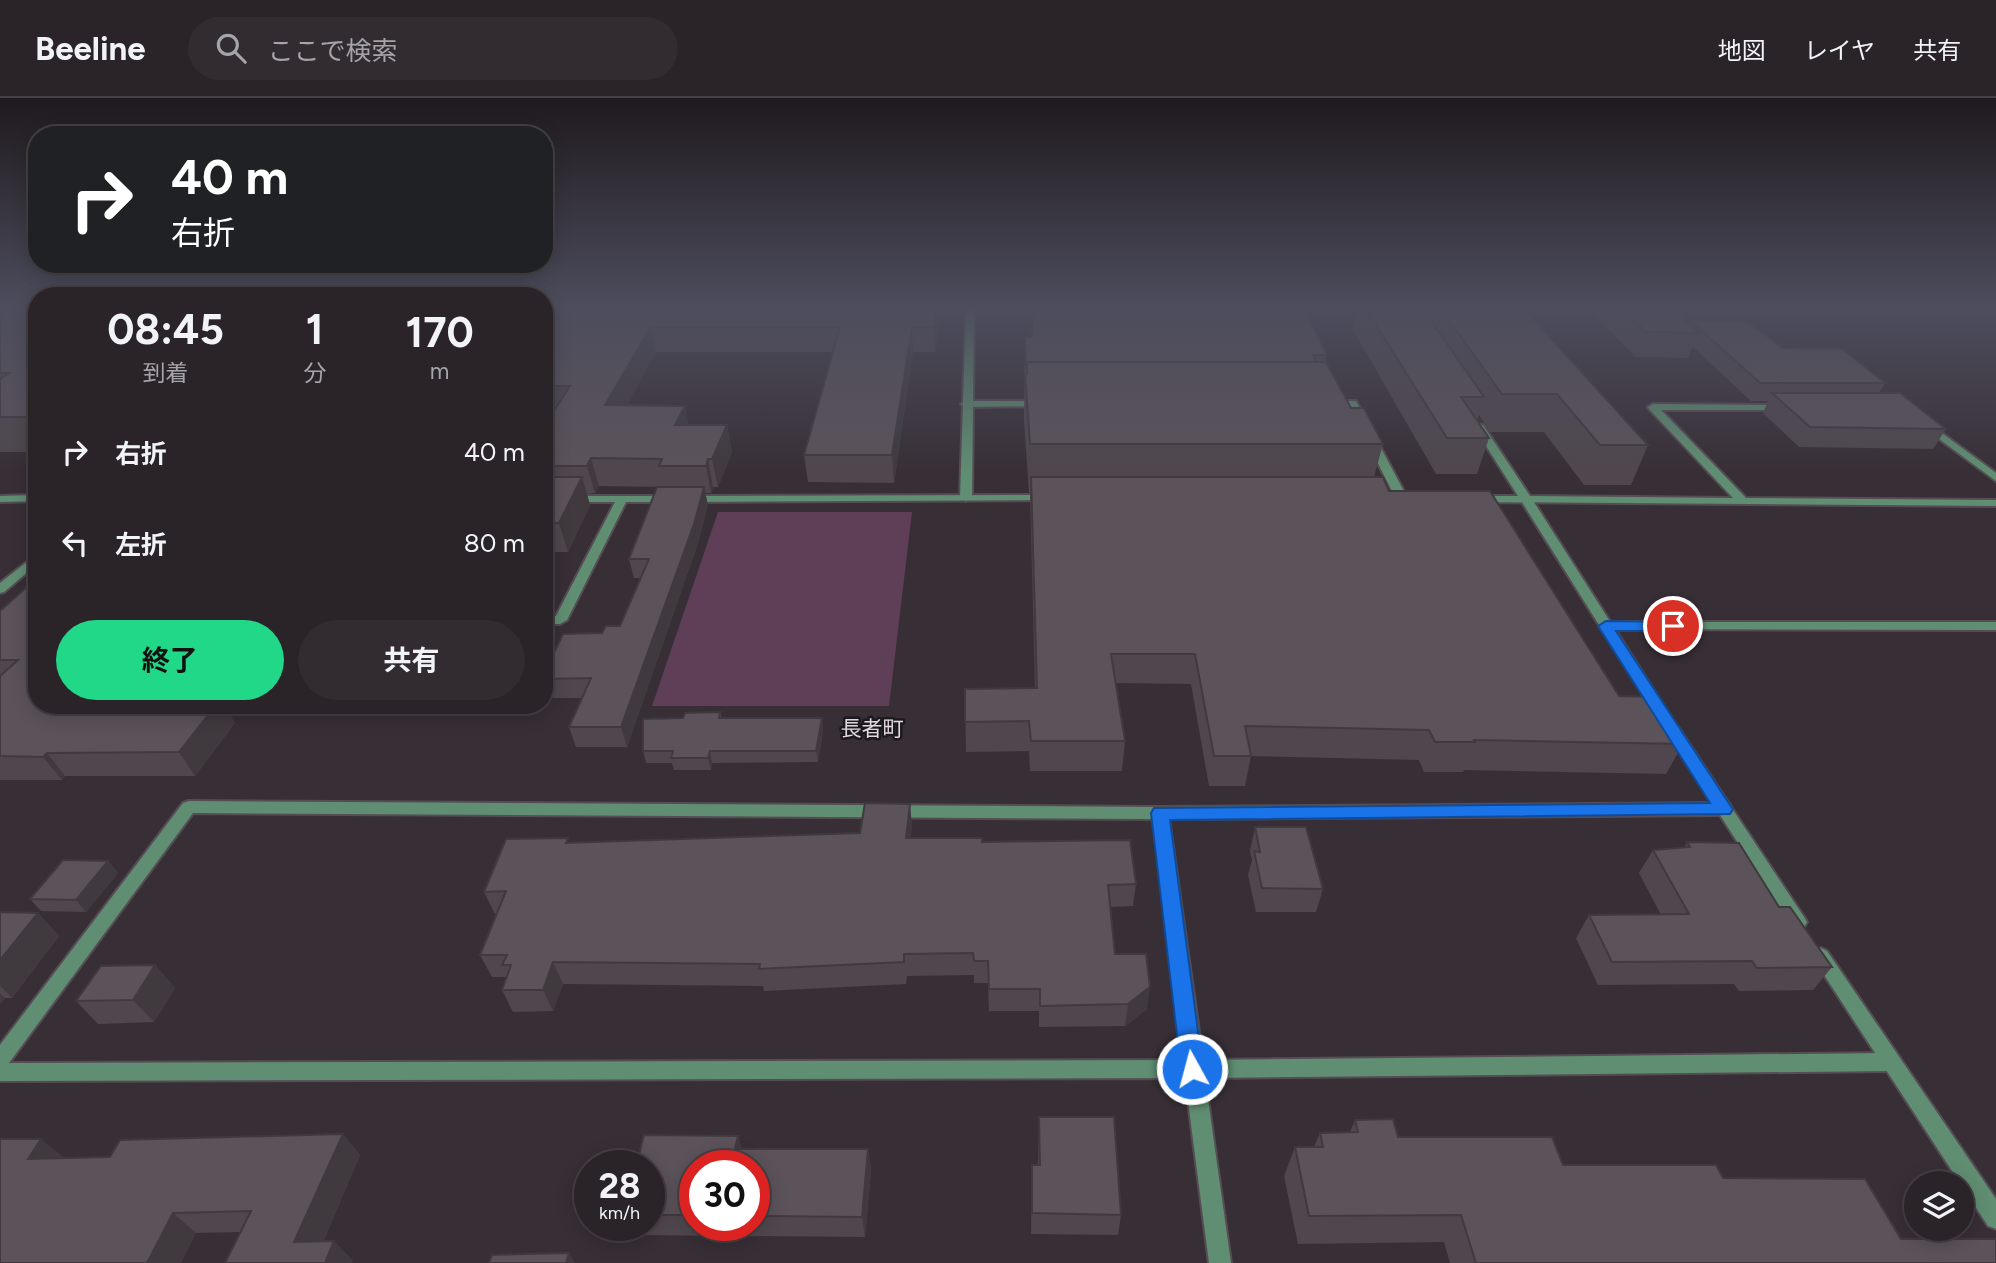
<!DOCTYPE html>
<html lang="ja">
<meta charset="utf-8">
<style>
body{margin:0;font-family:Figtree,"Noto Sans JP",sans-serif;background:#322b30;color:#f1f3f6;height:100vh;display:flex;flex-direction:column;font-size:26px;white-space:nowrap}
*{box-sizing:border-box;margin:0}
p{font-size:23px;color:#a5a4a8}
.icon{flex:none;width:38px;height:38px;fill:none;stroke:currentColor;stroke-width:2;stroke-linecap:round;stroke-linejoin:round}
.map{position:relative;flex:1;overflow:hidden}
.drawer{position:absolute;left:28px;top:189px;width:525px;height:427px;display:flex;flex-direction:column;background:#2a2328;border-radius:28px;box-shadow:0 4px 18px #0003,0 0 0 2px #464045}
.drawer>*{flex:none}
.guide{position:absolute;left:28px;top:28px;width:525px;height:147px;border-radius:28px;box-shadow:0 4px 18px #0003,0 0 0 2px #464045;background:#202124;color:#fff;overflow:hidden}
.controls{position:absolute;left:1904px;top:1073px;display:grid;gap:14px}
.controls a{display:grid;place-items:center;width:70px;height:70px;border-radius:50%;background:#2a2328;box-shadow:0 4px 18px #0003,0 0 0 2px #464045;font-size:35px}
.speed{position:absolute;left:574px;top:1052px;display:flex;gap:14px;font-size:35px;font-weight:700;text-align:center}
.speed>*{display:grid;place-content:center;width:91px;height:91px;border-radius:50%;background:#2a2328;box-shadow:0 4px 18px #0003,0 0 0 2px #464045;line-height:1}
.speed small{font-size:18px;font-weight:400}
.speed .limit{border:10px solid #d22;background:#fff;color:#111}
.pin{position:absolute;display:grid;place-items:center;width:60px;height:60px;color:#fff;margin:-30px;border:4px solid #fff;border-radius:50%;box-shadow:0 2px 7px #0007}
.me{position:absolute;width:77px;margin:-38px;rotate:353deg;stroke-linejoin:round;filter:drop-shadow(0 0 5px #0008)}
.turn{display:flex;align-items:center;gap:24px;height:147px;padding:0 28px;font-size:32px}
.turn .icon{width:91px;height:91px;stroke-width:2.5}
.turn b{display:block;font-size:49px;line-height:60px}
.eta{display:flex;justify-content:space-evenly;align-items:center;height:119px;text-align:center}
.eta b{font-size:42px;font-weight:700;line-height:49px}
.primary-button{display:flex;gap:14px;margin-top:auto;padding:14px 28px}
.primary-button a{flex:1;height:80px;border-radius:42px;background:#20d887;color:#111;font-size:28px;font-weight:700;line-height:80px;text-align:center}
.primary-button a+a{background:#322b30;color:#f1f3f6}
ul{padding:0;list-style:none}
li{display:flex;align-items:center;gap:21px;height:91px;padding:0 28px}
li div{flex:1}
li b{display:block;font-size:26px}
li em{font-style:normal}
header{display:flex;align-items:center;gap:42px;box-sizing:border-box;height:98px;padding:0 35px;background:#2a2328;border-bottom:2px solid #464045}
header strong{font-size:33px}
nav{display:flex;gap:38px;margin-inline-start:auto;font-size:24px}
.search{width:490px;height:63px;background:#322b30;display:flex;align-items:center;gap:18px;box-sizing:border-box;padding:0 24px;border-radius:38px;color:#a5a4a8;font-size:26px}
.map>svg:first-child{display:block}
.green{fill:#5f3e58}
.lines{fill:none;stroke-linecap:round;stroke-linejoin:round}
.minor-casing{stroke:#564d54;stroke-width:4}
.tertiary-casing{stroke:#564d54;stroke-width:4}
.minor{fill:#608e72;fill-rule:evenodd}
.tertiary{fill:#608e72;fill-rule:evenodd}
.wall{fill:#4f474d;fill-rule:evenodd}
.shaded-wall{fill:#403a3f}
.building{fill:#5c535a;stroke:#403a3f;stroke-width:2}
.route{fill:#1a73e8;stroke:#114b97;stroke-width:2}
.labels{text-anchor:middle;stroke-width:5;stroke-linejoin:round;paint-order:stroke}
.neighbourhood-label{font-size:21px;fill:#e0d6de;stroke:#1c191c}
</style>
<header>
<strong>Beeline</strong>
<div class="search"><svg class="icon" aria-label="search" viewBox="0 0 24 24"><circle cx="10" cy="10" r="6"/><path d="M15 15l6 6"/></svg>ここで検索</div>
<nav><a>地図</a><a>レイヤ</a><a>共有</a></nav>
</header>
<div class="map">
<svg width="1996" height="1165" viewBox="0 0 1996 1165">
<rect width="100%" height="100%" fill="#382f36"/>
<!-- green -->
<path class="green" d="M718 414H912L889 608H652Z"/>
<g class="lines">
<defs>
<g id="minor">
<path d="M1042 303 1046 304V308L966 309 961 306 966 303Z"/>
<path d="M1327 303H1356L1408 401 1406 403H1398L1396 401 1349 308 1327 307Z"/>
<path d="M1653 306 1787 307 1788 309 1783 312H1661L1746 400 1996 402V408L1477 404 1471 401 1477 398H1518L1474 329 1479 326 1483 327 1530 398 1733 400 1649 311 1648 309Z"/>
<path d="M1927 324 1996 375V383L1923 329 1922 327Z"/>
<path d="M37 397V403L0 404V398Z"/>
<path d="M1047 397 1051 398V402L689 404 683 401 689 398Z"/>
<path d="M544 398H669L675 401 669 404H626L567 522 560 526H544V518H556L615 404H544Z"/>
<path d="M37 456V466L4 494 0 495V485Z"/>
<path d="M1606 524H1996V532L1601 531 1599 528 1601 525Z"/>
<path d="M189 703 1160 709 1724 705 1730 707 1732 711 1730 715 1724 717 1169 721 1203 962 1890 955 1897 958 1900 964 1897 970 1890 973 1205 980 1231 1165H1209L1185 980 0 983V947L183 705ZM193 715 1153 721 1183 962 9 965Z"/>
</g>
<g id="tertiary">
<path d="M966 211H974L972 400 966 403 960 400Z"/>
<path d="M1526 398 1532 401 1665 610 1667 613 1665 616H1655L1520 401Z"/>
<path d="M1673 628 1678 629 1804 819 1807 824 1804 829 1798 831 1792 829 1666 633Z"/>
<path d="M1821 850 1827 853 1996 1101V1131L1988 1128 1815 863 1812 858 1815 853Z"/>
</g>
</defs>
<!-- minor casing -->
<use href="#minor" class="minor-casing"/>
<!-- tertiary casing -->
<use href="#tertiary" class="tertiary-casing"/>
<!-- minor -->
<use href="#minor" class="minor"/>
<!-- tertiary -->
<use href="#tertiary" class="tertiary"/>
</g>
<!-- wall -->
<g class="wall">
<rect x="0" y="211" width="37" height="143"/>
<path d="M544 211H941L935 254H913L894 385 808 384 804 357 833 254H656L627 307 689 327H727L732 354 718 389H713L711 395H705L708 407 698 445 627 649H576L569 629 582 600H549L544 588V575L602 535 620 528 641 480H634L629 461 664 389 599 388 595 395 587 396 590 407 568 454H552L544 470V328L553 315H544Z"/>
<path d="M1031 211 1327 257 1325 264 1351 310 1383 346 1374 379 1619 598 1683 646 1666 676 1464 672 1463 674H1424L1419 662 1251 658 1245 688H1209L1191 586 1115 585 1125 643 1122 673H1030L1029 653 966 654 965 591 1035 590 1030 395H1029L1024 323 1025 239H1031Z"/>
<path d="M1357 211H1423L1426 216 1427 211H1524L1648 347 1631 387H1584L1544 334H1490L1479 317 1477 323 1489 340 1477 376H1436L1353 232Z"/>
<path d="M1599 211H1673L1690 226 1691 223 1782 250 1885 285 1879 295 1946 331 1933 351 1799 349 1763 315 1768 303H1751L1693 249 1688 260 1636 259 1596 219Z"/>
<path d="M0 513 37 607H224L235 625 195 678H65L62 682H0Z"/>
<path d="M720 614 722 620H822L823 632 818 664 712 665 711 672H674L672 665H646L643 653 683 620Z"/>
<path d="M912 728 910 740 982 744 1136 786 1133 808 1110 809 1115 856 1147 911 1125 928 1039 929V913H989L988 885H974V877L907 878 906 886 764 893 763 888 563 886 553 913 513 914 502 892 506 879H492L480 857 497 816H495L484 794 569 745 860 735Z"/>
<path d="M1255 729 1323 791 1316 814H1256L1248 777 1252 762 1250 753Z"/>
<path d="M1687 744 1779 809 1832 869 1813 892 1739 893 1734 886 1598 887 1576 840 1589 817H1661L1639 775 1653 752 1684 750Z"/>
<path d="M108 763 118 775 86 814 41 813 30 801Z"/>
<path d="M0 814 38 815 59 838 12 900H5L0 906Z"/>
<path d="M155 867 175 890 154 924 98 926 76 903Z"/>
<path d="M1039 1019 1121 1117 1118 1137 1031 1136 1032 1067H1038Z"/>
<path d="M1355 1022 1398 1039 1563 1067 1723 1080 1901 1141 1996 1165H1450L1444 1144 1298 1146 1284 1078 1295 1049H1314L1320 1035 1350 1034Z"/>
<path d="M343 1036 360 1057 323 1144 334 1143 353 1163 240 1134 196 1135 64 1060 110 1059Z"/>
<path d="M738 1038 742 1051H868L871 1073 865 1139 633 1137 628 1127H649V1068ZM695 1068H754V1127H695Z"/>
</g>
<!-- shaded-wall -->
<g class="shaded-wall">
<path d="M937 211H941L935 254 934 229Z"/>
<path d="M651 229 656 254 612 334 605 307Z"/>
<path d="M912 229 913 254 894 385 892 357Z"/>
<path d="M685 308 690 334 675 327Z"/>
<path d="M727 327 732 354 718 389 712 361Z"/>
<path d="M591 360 599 388 595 395 587 368Z"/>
<path d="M708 361 713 389 711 395 706 368Z"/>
<path d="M582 379 590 407 568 454 559 425Z"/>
<path d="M704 389 708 407 698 445 627 649 621 629Z"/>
<path d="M544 430 552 454 544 470Z"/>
<path d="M216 607H224L235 625 195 678 179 654Z"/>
<path d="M822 620 823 632 818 664 816 653Z"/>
<path d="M710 653 712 665 711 672 708 660Z"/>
<path d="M47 655 65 678 62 682 43 659Z"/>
<path d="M910 706 912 728 908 762 906 740Z"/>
<path d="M108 763 118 775 86 814 76 802Z"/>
<path d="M38 815 59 838 12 900 0 888V862Z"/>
<path d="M553 864 563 886 553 913 543 892Z"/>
<path d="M155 867 175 890 154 924 133 902Z"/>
<path d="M1150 889 1147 911 1125 928 1128 906Z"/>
<path d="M0 895 5 900 0 906Z"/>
<path d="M343 1036 360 1057 314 1165 294 1144Z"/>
<path d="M738 1038 745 1060 735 1051Z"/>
<path d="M41 1041 67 1062 28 1061Z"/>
<path d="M868 1051 871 1073 865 1139 862 1119Z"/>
<path d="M173 1115 196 1135 181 1165H147Z"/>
<path d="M334 1143 353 1163 352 1165H325Z"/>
<path d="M569 1155 575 1165H566Z"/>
</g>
<!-- building -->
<g class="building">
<path d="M0 211H37V319H0V281L9 275H0Z"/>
<path d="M544 211H937L934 229H912L892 357H804L840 229H651L605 307 685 308 675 327H727L712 361H708L706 368H659L662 361 591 360 587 368H544V328L570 288H544Z"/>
<path d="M1032 211H1304L1327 257H1313L1316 264H1027L1026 268 1025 239H1032Z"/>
<path d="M1366 211H1423L1484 299H1461L1489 340H1447Z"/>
<path d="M1441 211H1524L1648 347H1600L1557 296H1502Z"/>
<path d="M1621 211H1673L1699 235 1646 234Z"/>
<path d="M1691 223H1748L1782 250 1842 251 1885 285H1760Z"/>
<path d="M1027 264H1326L1351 310H1364L1383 346H1030L1025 276H1027Z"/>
<path d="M1772 295H1900L1946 331 1810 329Z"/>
<path d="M544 379H582L559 425H544Z"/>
<path d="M1031 379H1383L1389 393H1490L1619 598 1654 599 1683 646 1474 642 1475 644H1435L1429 632 1245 628 1251 658H1214L1195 556H1111L1125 643H1031L1029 623 965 624V591L1037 590Z"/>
<path d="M657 389H704L694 426 621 629H569L591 580 544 581V575L563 536 602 535 606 528H620L649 461H629Z"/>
<path d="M37 480V607H216L179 654 47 655 43 659 0 658V578L18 562H0V513Z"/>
<path d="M720 614 719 620H822L816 653H710L708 660H671L673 653H643V621L683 620 685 615Z"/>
<path d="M865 705 910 706 906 740H982V744L1130 742 1136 786 1108 787 1115 856H1146L1150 889 1128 906 1040 908V891H989L988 863H974L973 855 904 856V864L759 871 760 866 553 864 543 892H502L511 867H502L507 857H480L506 793 484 794 506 741 568 740 566 745 860 735Z"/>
<path d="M1255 729H1306L1323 791 1262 790 1254 753 1260 754Z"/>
<path d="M1687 744 1739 745 1779 809H1790L1832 869 1757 870 1752 863 1612 864 1589 817 1689 816 1653 752 1690 749Z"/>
<path d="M63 762 108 763 76 802 30 801Z"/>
<path d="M0 814 38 815 0 862Z"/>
<path d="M155 867 133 902 76 903 101 868Z"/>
<path d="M1039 1019H1114L1121 1117 1032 1115V1067H1040Z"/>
<path d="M1393 1021 1398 1039H1552L1563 1067H1716L1723 1080 1865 1081 1901 1141H1996V1165H1476L1461 1117 1309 1118 1295 1049H1323L1320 1035 1358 1034 1355 1022Z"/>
<path d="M343 1036 294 1144 334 1143 325 1165H225L251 1113 173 1115 147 1165H0V1041H41L28 1061 110 1059 120 1042Z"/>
<path d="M644 1037 738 1038 735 1051H868L862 1119 754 1118V1068H695V1117H649V1068H636Z"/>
<path d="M569 1155 566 1165H489L492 1157Z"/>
</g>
<!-- sky -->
<linearGradient id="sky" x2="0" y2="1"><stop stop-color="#1f1a1e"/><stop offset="0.56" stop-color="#4d4d5d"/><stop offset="1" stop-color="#4d4d5d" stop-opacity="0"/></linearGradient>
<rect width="1996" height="374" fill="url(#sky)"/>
<!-- route -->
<path class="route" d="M1606 523 1673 524 1681 528 1673 533H1616L1730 707 1733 711 1730 716 1170 722 1203 971 1200 978 1192 981 1184 978 1181 971 1151 715 1154 710 1710 705 1598 528Z"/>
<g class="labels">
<!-- neighbourhood labels -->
<g class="neighbourhood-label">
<text x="872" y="638">長者町</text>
</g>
</g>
</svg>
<div class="controls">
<a><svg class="icon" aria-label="layers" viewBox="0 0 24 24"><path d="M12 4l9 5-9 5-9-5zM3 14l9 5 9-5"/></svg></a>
</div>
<div class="speed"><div>28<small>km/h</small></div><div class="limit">30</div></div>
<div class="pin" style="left:1673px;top:528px;background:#d93025"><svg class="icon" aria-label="arrive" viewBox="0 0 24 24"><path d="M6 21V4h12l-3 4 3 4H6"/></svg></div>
<svg class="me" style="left:1192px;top:971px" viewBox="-20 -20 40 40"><circle r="17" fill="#1a73e8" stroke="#fff" stroke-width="3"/><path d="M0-11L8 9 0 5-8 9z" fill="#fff"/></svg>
<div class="guide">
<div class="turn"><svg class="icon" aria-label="right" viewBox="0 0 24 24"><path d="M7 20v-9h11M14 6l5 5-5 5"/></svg><div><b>40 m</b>右折</div></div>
</div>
<section class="drawer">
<div class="eta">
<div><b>08:45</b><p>到着</p></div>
<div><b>1</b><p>分</p></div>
<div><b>170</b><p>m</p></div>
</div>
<ul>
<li><svg class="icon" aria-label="right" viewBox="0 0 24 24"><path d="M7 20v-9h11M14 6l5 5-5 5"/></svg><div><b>右折</b></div><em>40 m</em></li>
<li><svg class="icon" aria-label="left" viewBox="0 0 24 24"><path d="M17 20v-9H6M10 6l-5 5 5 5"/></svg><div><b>左折</b></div><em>80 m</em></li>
</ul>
<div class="primary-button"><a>終了</a><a>共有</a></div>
</section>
</div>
